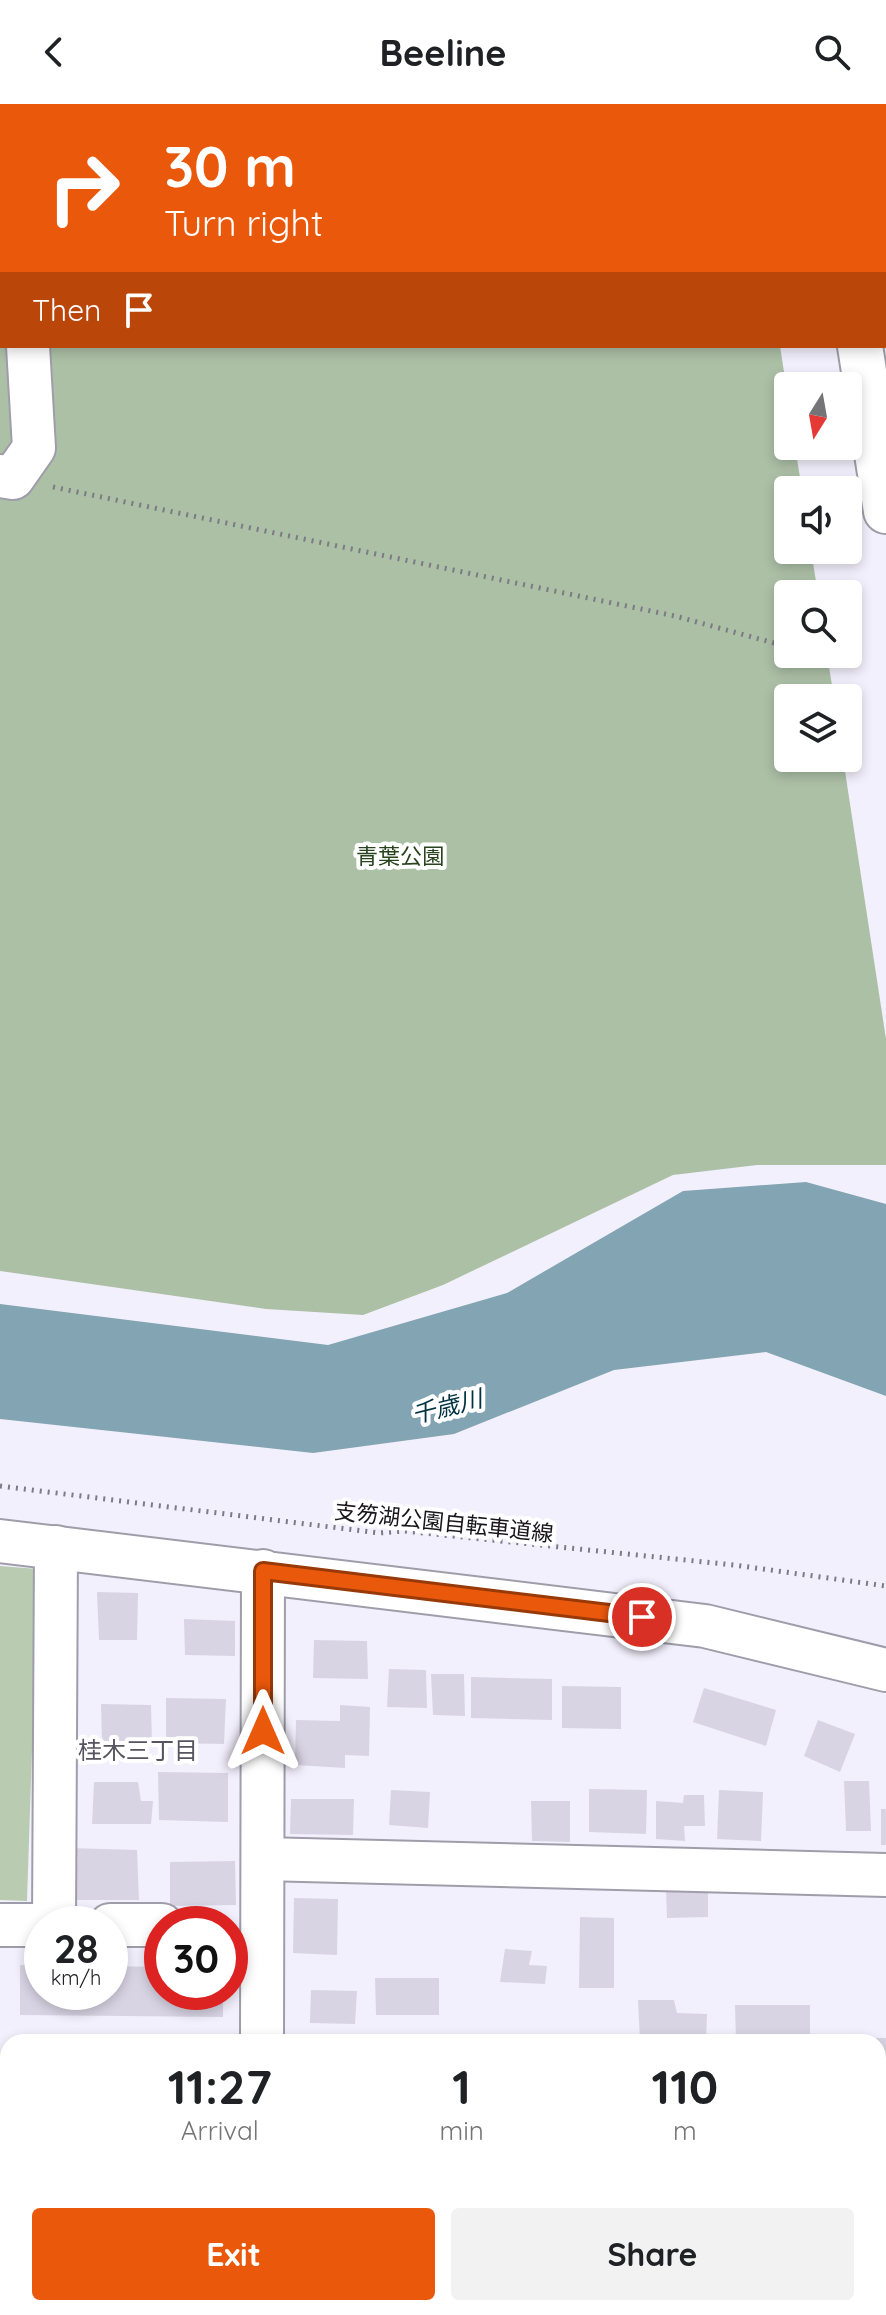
<!DOCTYPE html>
<meta charset="utf-8">
<style>
body{margin:0;font-family:Quicksand,"Noto Sans JP",sans-serif;background:#f2f2f2;color:#202124;height:100vh;display:flex;flex-direction:column;font-size:30px;white-space:nowrap}
*{box-sizing:border-box;margin:0}
p{font-size:26px;color:#757577}
.icon{flex:none;width:44px;height:44px;fill:none;stroke:currentColor;stroke-width:2;stroke-linecap:round;stroke-linejoin:round}
.map{position:relative;flex:1;overflow:hidden}
.drawer{position:absolute;left:0px;top:1930px;width:886px;height:282px;display:flex;flex-direction:column;background:#fff;border-radius:24px 24px 0 0;box-shadow:0 4px 12px #0003}
.drawer>*{flex:none}
.guide{position:absolute;left:0px;top:0px;width:886px;height:244px;box-shadow:0 4px 12px #0003;background:#ea580c;color:#fff;overflow:hidden}
.needle{width:52px;rotate:191deg}
.controls{position:absolute;left:774px;top:268px;display:grid;gap:16px}
.controls a{display:grid;place-items:center;width:88px;height:88px;border-radius:8px;background:#fff;box-shadow:0 4px 12px #0003;font-size:40px}
.speed{position:absolute;left:24px;top:1802px;display:flex;gap:16px;font-size:40px;font-weight:700;text-align:center}
.speed>*{display:grid;place-content:center;width:104px;height:104px;border-radius:50%;background:#fff;box-shadow:0 4px 12px #0003;line-height:1}
.speed small{font-size:20px;font-weight:400}
.speed .limit{border:12px solid #d22;background:#fff;color:#111}
.pin{position:absolute;display:grid;place-items:center;width:68px;height:68px;color:#fff;margin:-34px;border:4px solid #fff;border-radius:50%;box-shadow:0 2px 8px #0007}
.me{position:absolute;width:88px;margin:-44px;rotate:0deg;stroke-linejoin:round;filter:drop-shadow(0 0 6px #0008)}
.turn{display:flex;align-items:center;gap:28px;height:168px;padding:0 32px;font-size:36px}
.turn .icon{width:104px;height:104px;stroke-width:2.5}
.turn b{display:block;font-size:56px;line-height:68px}
.then{display:flex;align-items:center;height:76px;padding:0 32px;background:#0003;gap:16px;font-size:30px}
.eta{display:flex;justify-content:space-evenly;align-items:center;height:136px;text-align:center}
.eta b{font-size:48px;font-weight:800;line-height:56px}
.cta{display:flex;gap:16px;margin-top:auto;padding:16px 32px}
.cta a{flex:1;height:92px;border-radius:8px;background:#ea580c;color:#fff;font-size:32px;font-weight:800;line-height:92px;text-align:center}
.cta a+a{background:#f2f2f2;color:#202124}
header{display:flex;justify-content:space-between;align-items:center;height:104px;padding:0 32px;background:#fff;font-size:36px;font-weight:800}
.map>svg:first-child{display:block}
.green{fill:#b9ccb2}
.forest{fill:#acc0a6}
.water{fill:#83a4b2}
.building{fill:#d8d4e4}
.lines{fill:none;stroke-linecap:round;stroke-linejoin:round}
.minor-casing{stroke:#a09dab;stroke-width:46}
.major-casing{stroke:#a09dab;stroke-width:48}
.highway-casing{stroke:#a09dab;stroke-width:48}
.path{stroke:#7c7a83;stroke-width:5;stroke-dasharray:2 6;stroke-linecap:butt}
.minor{stroke:#fff;stroke-width:42}
.major{stroke:#fff;stroke-width:44}
.highway{stroke:#fff;stroke-width:44}
.route-casing{stroke:#983908;stroke-width:20}
.route{stroke:#ea580c;stroke-width:14}
.labels{text-anchor:middle;stroke-width:8;stroke-linejoin:round;paint-order:stroke}
.park-label{font-size:22px;fill:#28441d;stroke:#fff}
.street-label{font-size:22px;fill:#17151b;stroke:#fff}
.water-label{font-size:24px;font-style:italic;fill:#003242;stroke:#fff}
.neighbourhood-label{font-size:24px;fill:#575461;stroke:#fff}
</style>
<header><svg class="icon" aria-label="back" viewBox="0 0 24 24"><path d="M15 5l-7 7 7 7"/></svg>Beeline<svg class="icon" aria-label="search" viewBox="0 0 24 24"><circle cx="10" cy="10" r="6"/><path d="M15 15l6 6"/></svg></header>
<div class="map">
<svg width="886" height="2211" viewBox="0 0 886 2211">
<rect width="100%" height="100%" fill="#f3f0fd"/>
<!-- green -->
<path class="green" d="M0 1462 38 1465 27 1797 0 1796Z"/>
<!-- forest -->
<path class="forest" d="M0 0H743L2 2V242H780L788 294V342H795L802 386H788V446H811L818 490H788V550H827L834 594H788V654H843L886 935V1061H757L673 1071 443 1181 363 1211 266 1205 0 1167Z"/>
<!-- water -->
<path class="water" d="M806 1078 886 1100V1292L766 1248 614 1266 454 1330 313 1349 0 1315V1200L328 1241 507 1189 683 1087Z"/>
<!-- building -->
<g class="building">
<path d="M97 1488 138 1489 137 1536H99Z"/>
<path d="M184 1515 235 1517V1552L185 1551Z"/>
<path d="M314 1536 367 1537 368 1575 313 1574Z"/>
<path d="M389 1565 426 1566 427 1604 387 1603Z"/>
<path d="M431 1570H464L465 1612 433 1611Z"/>
<path d="M471 1573 552 1575V1616L471 1614Z"/>
<path d="M562 1582 621 1583V1625L562 1624Z"/>
<path d="M704 1584 776 1606 766 1642 693 1618Z"/>
<path d="M166 1594 226 1595 224 1640 166 1639Z"/>
<path d="M101 1600 151 1601 152 1639 102 1640Z"/>
<path d="M340 1601 370 1603 369 1652 345 1651V1664L295 1661 296 1616 340 1617Z"/>
<path d="M818 1616 855 1630 840 1668 804 1652Z"/>
<path d="M158 1668 228 1669V1718L159 1716Z"/>
<path d="M844 1677H869L871 1727H846Z"/>
<path d="M94 1678H138L141 1697H153L151 1720H92Z"/>
<path d="M589 1685 647 1686 646 1730 589 1728Z"/>
<path d="M391 1686 430 1688 428 1724 389 1721Z"/>
<path d="M719 1686 763 1688 761 1737 717 1735Z"/>
<path d="M684 1691H704L705 1722H684L685 1737 656 1735V1697L683 1699Z"/>
<path d="M291 1695H354L353 1731 290 1730Z"/>
<path d="M531 1697H570V1738L532 1737Z"/>
<rect x="881" y="1705" width="5" height="36"/>
<path d="M69 1744 137 1746 139 1796H70Z"/>
<path d="M235 1757 236 1801 170 1802V1758Z"/>
<path d="M708 1784V1813L667 1814 666 1785Z"/>
<path d="M294 1794 338 1795 337 1851 293 1849Z"/>
<path d="M580 1813 614 1814V1884H579Z"/>
<path d="M505 1845 532 1847 529 1861 547 1862 545 1880 500 1878Z"/>
<path d="M20 1861 42 1862V1888H110V1862L162 1863V1888H223V1913L20 1911Z"/>
<path d="M375 1874H439V1911H376Z"/>
<path d="M311 1886 357 1887 355 1920 310 1919Z"/>
<path d="M638 1896H674L677 1909 707 1910 706 1938 640 1937Z"/>
<path d="M735 1901H810V1938H736Z"/>
<path d="M838 1934H886V1984H878V1938H838Z"/>
<rect x="0" y="2011" width="8" height="48"/>
<path d="M633 2204H676L677 2211H633Z"/>
<rect x="711" y="2204" width="43" height="7"/>
</g>
<g class="lines">
<defs>
<g id="minor">
<path d="M0 90 2 101"/>
<path d="M0 372 13 374 34 344 28 242"/>
<path d="M0 1437 705 1522 886 1566"/>
<path d="M263 1755 886 1771"/>
<path d="M54 1820 56 1443"/>
<path d="M0 1821H42"/>
<path d="M110 1821H162"/>
<path d="M262 1938 263 1467"/>
<path d="M257 2211V2204"/>
</g>
<g id="major">
<path d="M0 2118H8"/>
<path d="M878 2125H886"/>
</g>
<g id="highway">
<path d="M821 0V2"/>
<path d="M854 0V2"/>
<path d="M860 242 886 407"/>
</g>
</defs>
<!-- minor casing -->
<use href="#minor" class="minor-casing"/>
<!-- major casing -->
<use href="#major" class="major-casing"/>
<!-- highway casing -->
<use href="#highway" class="highway-casing"/>
<!-- path -->
<g class="path">
<path d="M53 383 675 512 785 542"/>
<path d="M0 1382 379 1429 404 1427 734 1461 886 1482"/>
</g>
<!-- minor -->
<use href="#minor" class="minor"/>
<!-- major -->
<use href="#major" class="major"/>
<!-- highway -->
<use href="#highway" class="highway"/>
</g>
<g class="lines">
<defs>
<path id="route" d="M263 1627V1467L642 1513"/>
</defs>
<!-- route casing -->
<use href="#route" class="route-casing"/>
<!-- route -->
<use href="#route" class="route"/>
</g>
<g class="labels">
<!-- park labels -->
<g class="park-label">
<text x="400" y="760">青葉公園</text>
</g>
<!-- street labels -->
<g class="street-label">
<text transform="translate(444 1418) rotate(6)" y="8">支笏湖公園自転車道線</text>
</g>
<!-- water labels -->
<g class="water-label">
<text transform="translate(447 1303) rotate(-14)" y="8">千歳川</text>
</g>
<!-- neighbourhood labels -->
<g class="neighbourhood-label">
<text x="138" y="1655">桂木三丁目</text>
</g>
</g>
</svg>
<div class="controls">
<a><svg class="needle" viewBox="-14 -14 28 28"><path d="M0-13l5 13h-10z" fill="#e53935"/><path d="M0 13l5-13h-10z" fill="#757577"/></svg></a>
<a><svg class="icon" aria-label="sound" viewBox="0 0 24 24"><path d="M4 9h4l5-4v14l-5-4H4zM17 9q2 3 0 6"/></svg></a>
<a><svg class="icon" aria-label="search" viewBox="0 0 24 24"><circle cx="10" cy="10" r="6"/><path d="M15 15l6 6"/></svg></a>
<a><svg class="icon" aria-label="layers" viewBox="0 0 24 24"><path d="M12 4l9 5-9 5-9-5zM3 14l9 5 9-5"/></svg></a>
</div>
<div class="speed"><div>28<small>km/h</small></div><div class="limit">30</div></div>
<div class="pin" style="left:642px;top:1513px;background:#d93025"><svg class="icon" aria-label="arrive" viewBox="0 0 24 24"><path d="M6 21V4h12l-3 4 3 4H6"/></svg></div>
<svg class="me" style="left:263px;top:1627px" viewBox="-20 -20 40 40"><path d="M0-17L14 15 0 8-14 15z" fill="#ea580c" stroke="#fff" stroke-width="4"/></svg>
<div class="guide">
<div class="turn"><svg class="icon" aria-label="right" viewBox="0 0 24 24"><path d="M7 20v-9h11M14 6l5 5-5 5"/></svg><div><b>30 m</b>Turn right</div></div>
<div class="then">Then<svg class="icon" aria-label="arrive" viewBox="0 0 24 24"><path d="M6 21V4h12l-3 4 3 4H6"/></svg></div>
</div>
<section class="drawer">
<div class="eta">
<div><b>11:27</b><p>Arrival</p></div>
<div><b>1</b><p>min</p></div>
<div><b>110</b><p>m</p></div>
</div>
<div class="cta"><a>Exit</a><a>Share</a></div>
</section>
</div>
